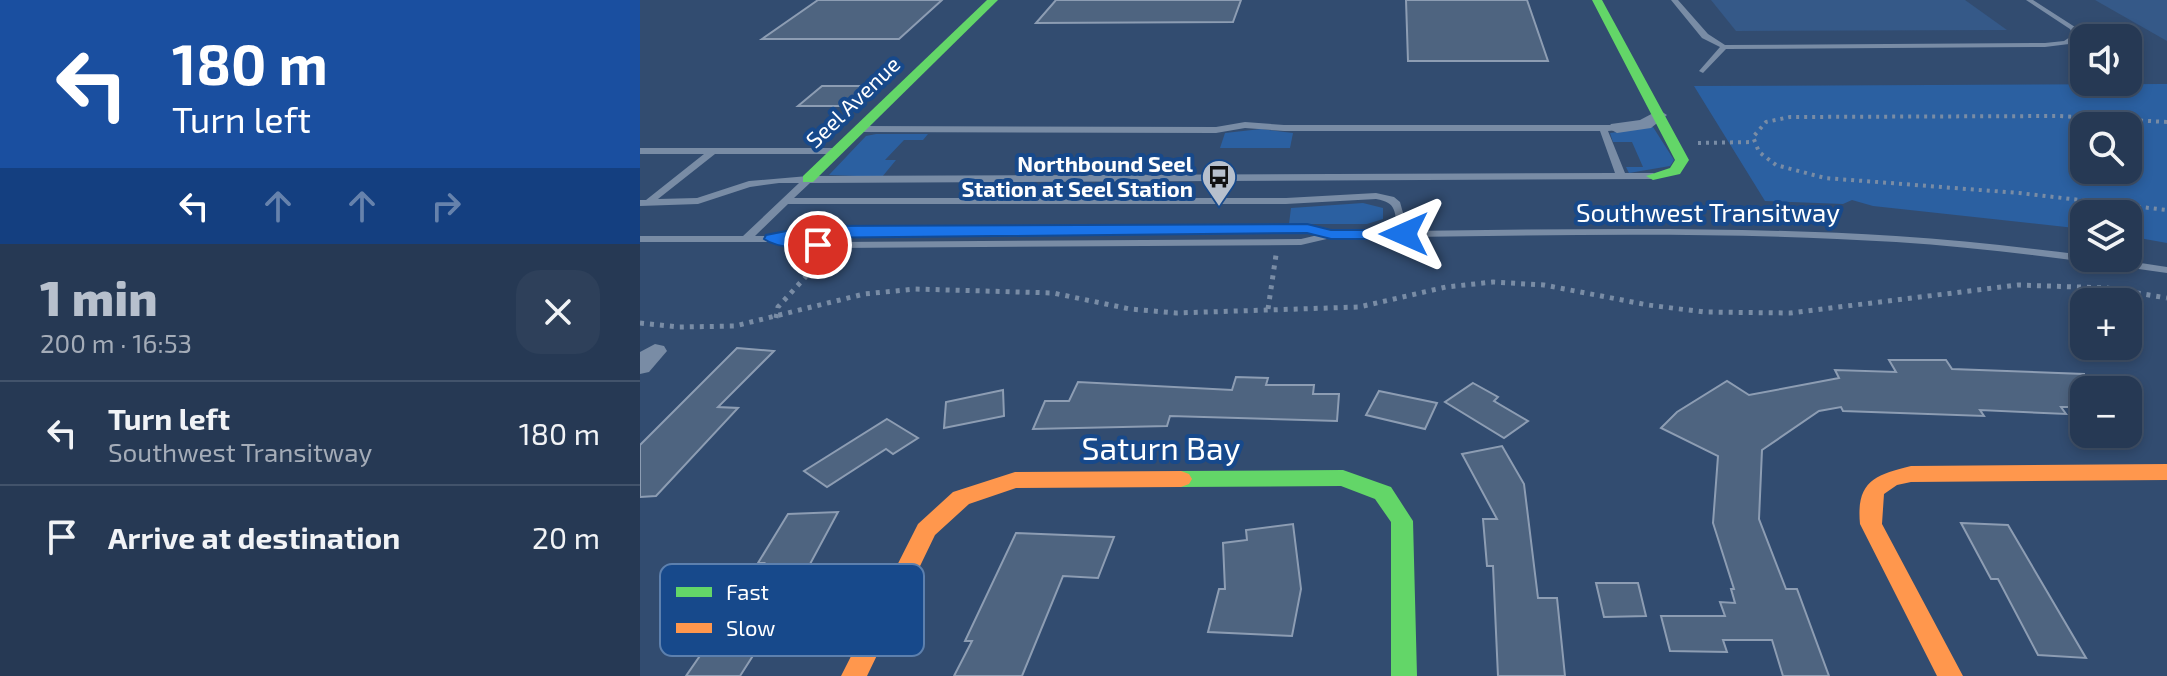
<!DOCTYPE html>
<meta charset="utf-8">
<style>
body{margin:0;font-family:"Exo 2",sans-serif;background:#2e405a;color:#f1f3f6;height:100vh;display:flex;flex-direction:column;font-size:30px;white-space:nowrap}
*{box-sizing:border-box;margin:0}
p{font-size:26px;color:#a4acb8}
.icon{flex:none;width:44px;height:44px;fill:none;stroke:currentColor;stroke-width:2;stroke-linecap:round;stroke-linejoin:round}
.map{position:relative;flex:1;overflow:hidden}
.details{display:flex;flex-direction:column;background:#263954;width:640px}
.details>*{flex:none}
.banner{background:#1a4fa0;color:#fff;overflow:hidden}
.tools{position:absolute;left:1430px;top:24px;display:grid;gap:16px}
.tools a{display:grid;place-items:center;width:72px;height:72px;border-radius:16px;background:#263954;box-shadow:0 4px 12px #0003,0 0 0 2px #42536b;font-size:40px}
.pin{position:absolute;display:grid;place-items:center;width:68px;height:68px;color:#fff;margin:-34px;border:4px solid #fff;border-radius:50%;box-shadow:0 2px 8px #0007}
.me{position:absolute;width:88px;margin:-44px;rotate:270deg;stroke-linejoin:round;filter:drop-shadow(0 0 6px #0008)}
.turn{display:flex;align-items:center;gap:28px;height:168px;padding:0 40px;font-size:36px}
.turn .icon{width:104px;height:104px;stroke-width:2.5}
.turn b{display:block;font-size:56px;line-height:68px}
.lanes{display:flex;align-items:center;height:76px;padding:0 40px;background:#0003;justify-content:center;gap:40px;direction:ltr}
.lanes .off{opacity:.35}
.round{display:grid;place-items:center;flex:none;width:84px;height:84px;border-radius:24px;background:#2e405a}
.headline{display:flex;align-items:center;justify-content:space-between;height:136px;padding:0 40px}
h1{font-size:48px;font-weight:800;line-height:60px;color:#b7c0cd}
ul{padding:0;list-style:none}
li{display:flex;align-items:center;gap:24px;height:104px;padding:0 40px;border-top:2px solid #42536b}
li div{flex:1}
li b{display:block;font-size:30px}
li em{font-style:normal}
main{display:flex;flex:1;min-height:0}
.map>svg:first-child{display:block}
.green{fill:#2b60a1;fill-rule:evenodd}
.water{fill:#355988}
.building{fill:#4e6480;stroke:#8d9db3;stroke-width:2}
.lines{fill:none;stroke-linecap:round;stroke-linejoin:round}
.path-far1{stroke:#798ca5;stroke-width:4;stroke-dasharray:3 5;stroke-linecap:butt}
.path{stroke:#798ca5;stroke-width:5;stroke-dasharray:4 6;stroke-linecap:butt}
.lane{fill:#798ca5;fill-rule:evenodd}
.street{fill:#798ca5;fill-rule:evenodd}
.fast{fill:#63d668;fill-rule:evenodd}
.slow{fill:#ff974d;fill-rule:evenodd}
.route{fill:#1a73e8;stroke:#114b97;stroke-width:2}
.labels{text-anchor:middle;stroke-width:8;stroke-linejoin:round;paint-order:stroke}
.far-street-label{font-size:22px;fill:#fff;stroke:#17498b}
.far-poi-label{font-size:22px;font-weight:bold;fill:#fff;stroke:#17498b;text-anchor:end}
.street-label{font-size:26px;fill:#fff;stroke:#17498b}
.near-street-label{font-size:32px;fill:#fff;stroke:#17498b}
.key{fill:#17498b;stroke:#5d80ae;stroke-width:2}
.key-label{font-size:22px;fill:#fff}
</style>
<main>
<section class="details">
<div class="banner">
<div class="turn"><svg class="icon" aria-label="left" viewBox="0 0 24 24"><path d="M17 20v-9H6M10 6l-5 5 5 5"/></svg><div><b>180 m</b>Turn left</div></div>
<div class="lanes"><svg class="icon" aria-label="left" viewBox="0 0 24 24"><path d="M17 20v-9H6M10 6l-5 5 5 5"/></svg><svg class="icon off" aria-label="ahead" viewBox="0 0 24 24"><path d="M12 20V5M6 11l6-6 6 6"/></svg><svg class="icon off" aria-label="ahead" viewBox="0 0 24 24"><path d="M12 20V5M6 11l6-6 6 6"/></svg><svg class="icon off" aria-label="right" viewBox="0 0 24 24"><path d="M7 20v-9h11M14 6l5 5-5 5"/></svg></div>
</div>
<div class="headline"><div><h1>1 min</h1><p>200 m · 16:53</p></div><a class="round"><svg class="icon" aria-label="close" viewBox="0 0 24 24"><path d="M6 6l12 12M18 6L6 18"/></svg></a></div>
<ul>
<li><svg class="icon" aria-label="left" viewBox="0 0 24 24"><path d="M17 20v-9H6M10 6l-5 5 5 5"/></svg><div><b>Turn left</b><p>Southwest Transitway</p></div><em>180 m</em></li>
<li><svg class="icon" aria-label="arrive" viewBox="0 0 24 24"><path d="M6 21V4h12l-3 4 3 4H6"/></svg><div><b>Arrive at destination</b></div><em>20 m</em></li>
</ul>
</section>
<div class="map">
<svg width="1527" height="676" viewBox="0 0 1527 676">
<rect width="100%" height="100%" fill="#324c70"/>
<!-- green -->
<g class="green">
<path d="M1527 84V243L1488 236V214H1444V229L1233 206 1212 200 1203 204 1125 201 1054 86ZM1444 126H1488V170H1444Z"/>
<path d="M1013 127 1034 160 1030 166 989 173 986 167H1003L992 142H973L970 133Z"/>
<path d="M621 129 653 133 650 148H580L585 133Z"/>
<path d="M236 134H288L283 140H264L245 160H256L242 177 189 175 226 136Z"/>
<path d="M723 203 743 208V219L727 224H649L651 208Z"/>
</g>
<!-- water -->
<g class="water">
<path d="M1071 0H1325L1367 30 1096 31Z"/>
<path d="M1455 0H1527V41Z"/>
</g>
<!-- building -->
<g class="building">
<path d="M178 0H302L259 39H122Z"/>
<path d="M416 0H601L593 22 396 23Z"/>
<path d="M766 0H887L908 61H768Z"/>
<path d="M182 86H232L210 106H158Z"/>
<path d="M97 348 134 351 78 407 98 408 16 496 0 497V445Z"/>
<path d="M1249 360H1306L1312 369 1444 374V407H1421L1426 414 1340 410 1344 416 1203 411 1201 407 1179 411 1122 450 1119 519 1146 589H1157L1189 676H1143L1132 640H1083L1087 652 1030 651 1021 616H1085L1080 602 1095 603 1091 589H1094L1073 523 1078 456 1021 428 1037 412 1087 381 1109 395 1199 378 1195 370 1256 372Z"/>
<path d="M596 377 628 378 626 385H674L673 394H699L697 421 530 416 527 426 393 429 405 401H429L438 382 592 390Z"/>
<path d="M833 383 858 397 854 401 888 421 864 438 805 402Z"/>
<path d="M363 390 364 416 304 428 306 402Z"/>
<path d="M739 391 797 403 785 429 726 415Z"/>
<path d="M247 419 278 438 253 454 246 449 187 487 164 471Z"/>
<path d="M862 446 884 484 898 598H917L925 676H858L853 566H847L843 519H857L822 454Z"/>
<path d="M198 512 162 579 100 676H46L124 563H118L148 514Z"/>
<path d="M1321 523 1368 525 1446 658 1398 655 1358 579H1351Z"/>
<path d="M653 524 661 589 652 636 568 632 579 589H585L583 543 607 540 606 530Z"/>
<path d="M376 533 474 537 458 578 423 576 382 676H314L332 641H325Z"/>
<path d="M956 583H998L1006 616 964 617Z"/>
</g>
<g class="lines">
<!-- path-far1 -->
<g class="path-far1">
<path d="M1527 122 1418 116 1150 117 1126 122 1113 137 1119 152 1136 165 1185 178 1379 193 1527 210"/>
<path d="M1058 143 1113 142"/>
</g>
<!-- path -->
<g class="path">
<path d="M628 309 636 255"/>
<path d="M136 318 138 307 181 260"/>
<path d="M0 323 39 327 95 326 224 294 275 289 413 293 490 309 536 313 719 307 806 287 853 282 904 285 1008 305 1064 312 1150 313 1378 285 1467 288 1527 298"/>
</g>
<!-- lane -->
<g class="lane">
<path d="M1031 0H1038L1068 34 1085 45 1405 43 1424 41 1433 35 1430 29 1386 0H1393L1435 27 1441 35 1429 44 1405 47 1086 49 1063 73 1059 71 1080 47 1062 38Z"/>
<path d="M605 122 644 125H977L980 126V130L968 131 985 173H1013L1018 176 1013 179 170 183 154 198H646L736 193 754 197 760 202 768 231C931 229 1094 226 1256 236 1319 240 1381 247 1444 255V258H1468L1527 267V273C1437 260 1347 248 1256 242 1068 230 879 236 691 238L661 245 195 248 160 247 132 242H0V236H103L159 183H139L110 187 58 204 0 206V200H6L64 154H0V148H197L201 151 197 154H75L18 199 57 198 109 181 168 176 975 173 960 131H644L605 128 576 133 220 132 216 129 220 126 576 127ZM736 199C758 203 754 212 758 231L691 232 667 226 172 228 134 236H115L148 204H646ZM667 232 678 235 661 239 195 242 147 239 172 234Z"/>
</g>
<!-- street -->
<g class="street">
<path d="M1019 110 1027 115 1011 128 977 133 968 128 971 124 1000 120Z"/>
<path d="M15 344 24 346 27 351 9 372 0 374V352Z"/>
</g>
<!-- fast -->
<g class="fast">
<path d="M347 0H358L173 182H163V176Z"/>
<path d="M952 0H962L1049 160 1040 174 1013 180 1006 176 1030 168 1035 160Z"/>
<path d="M703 470 751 487 773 521 777 676H751V522L735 499 701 486 541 487 533 484 530 479 533 474 541 471Z"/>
</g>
<!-- slow -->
<g class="slow">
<path d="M1527 464V480L1271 482 1257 485 1244 494 1242 524 1323 676H1297L1220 524C1216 482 1234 475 1271 466Z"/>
<path d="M541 471 549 474 552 479 549 484 541 487 376 488 329 504 295 535 227 676H201L278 524 313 492 375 472Z"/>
</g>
</g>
<!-- route -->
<path class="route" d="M667 224 691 230H764L772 234 764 239H691L667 233 161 238 183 241 186 245C174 253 135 247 124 239L126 235 172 226Z"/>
<!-- icons -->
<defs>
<symbol id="bus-pin" viewBox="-11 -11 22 30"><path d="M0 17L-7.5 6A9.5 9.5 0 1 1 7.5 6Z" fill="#b7c0cd" stroke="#17498b"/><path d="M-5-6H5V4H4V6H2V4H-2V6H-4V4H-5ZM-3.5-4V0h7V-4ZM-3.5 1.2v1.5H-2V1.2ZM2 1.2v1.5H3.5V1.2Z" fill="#111"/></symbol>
</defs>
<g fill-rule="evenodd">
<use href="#bus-pin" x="559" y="157" width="40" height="54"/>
</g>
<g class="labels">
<!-- far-street labels -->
<g class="far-street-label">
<text transform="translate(213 102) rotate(-44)" y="8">Seel Avenue</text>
</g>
<!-- far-poi labels -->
<g class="far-poi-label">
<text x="553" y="172">Northbound Seel<tspan x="553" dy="25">Station at Seel Station</tspan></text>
</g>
<!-- street labels -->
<g class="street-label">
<text x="1068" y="222">Southwest Transitway</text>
</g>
<!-- near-street labels -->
<g class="near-street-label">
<text x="521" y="460">Saturn Bay</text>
</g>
</g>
<!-- legend -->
<rect x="20" y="564" width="264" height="92" rx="12" class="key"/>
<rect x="36" y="587" width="36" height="10" fill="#63d668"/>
<rect x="36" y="623" width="36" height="10" fill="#ff974d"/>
<g class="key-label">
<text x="86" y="600">Fast</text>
<text x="86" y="636">Slow</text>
</g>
</svg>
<div class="tools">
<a><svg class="icon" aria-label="sound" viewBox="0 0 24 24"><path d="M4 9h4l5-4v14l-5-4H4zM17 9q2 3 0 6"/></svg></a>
<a><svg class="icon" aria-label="search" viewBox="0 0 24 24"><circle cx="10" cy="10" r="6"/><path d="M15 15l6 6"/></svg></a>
<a><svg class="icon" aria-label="layers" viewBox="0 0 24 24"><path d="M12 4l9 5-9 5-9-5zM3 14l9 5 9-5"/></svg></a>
<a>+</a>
<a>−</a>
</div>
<div class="pin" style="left:178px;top:245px;background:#d93025"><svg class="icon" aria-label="arrive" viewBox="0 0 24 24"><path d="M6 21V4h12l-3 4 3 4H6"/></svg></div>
<svg class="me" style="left:764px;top:234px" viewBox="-20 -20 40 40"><path d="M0-17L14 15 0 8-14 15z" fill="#1a73e8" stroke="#fff" stroke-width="4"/></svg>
</div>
</main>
